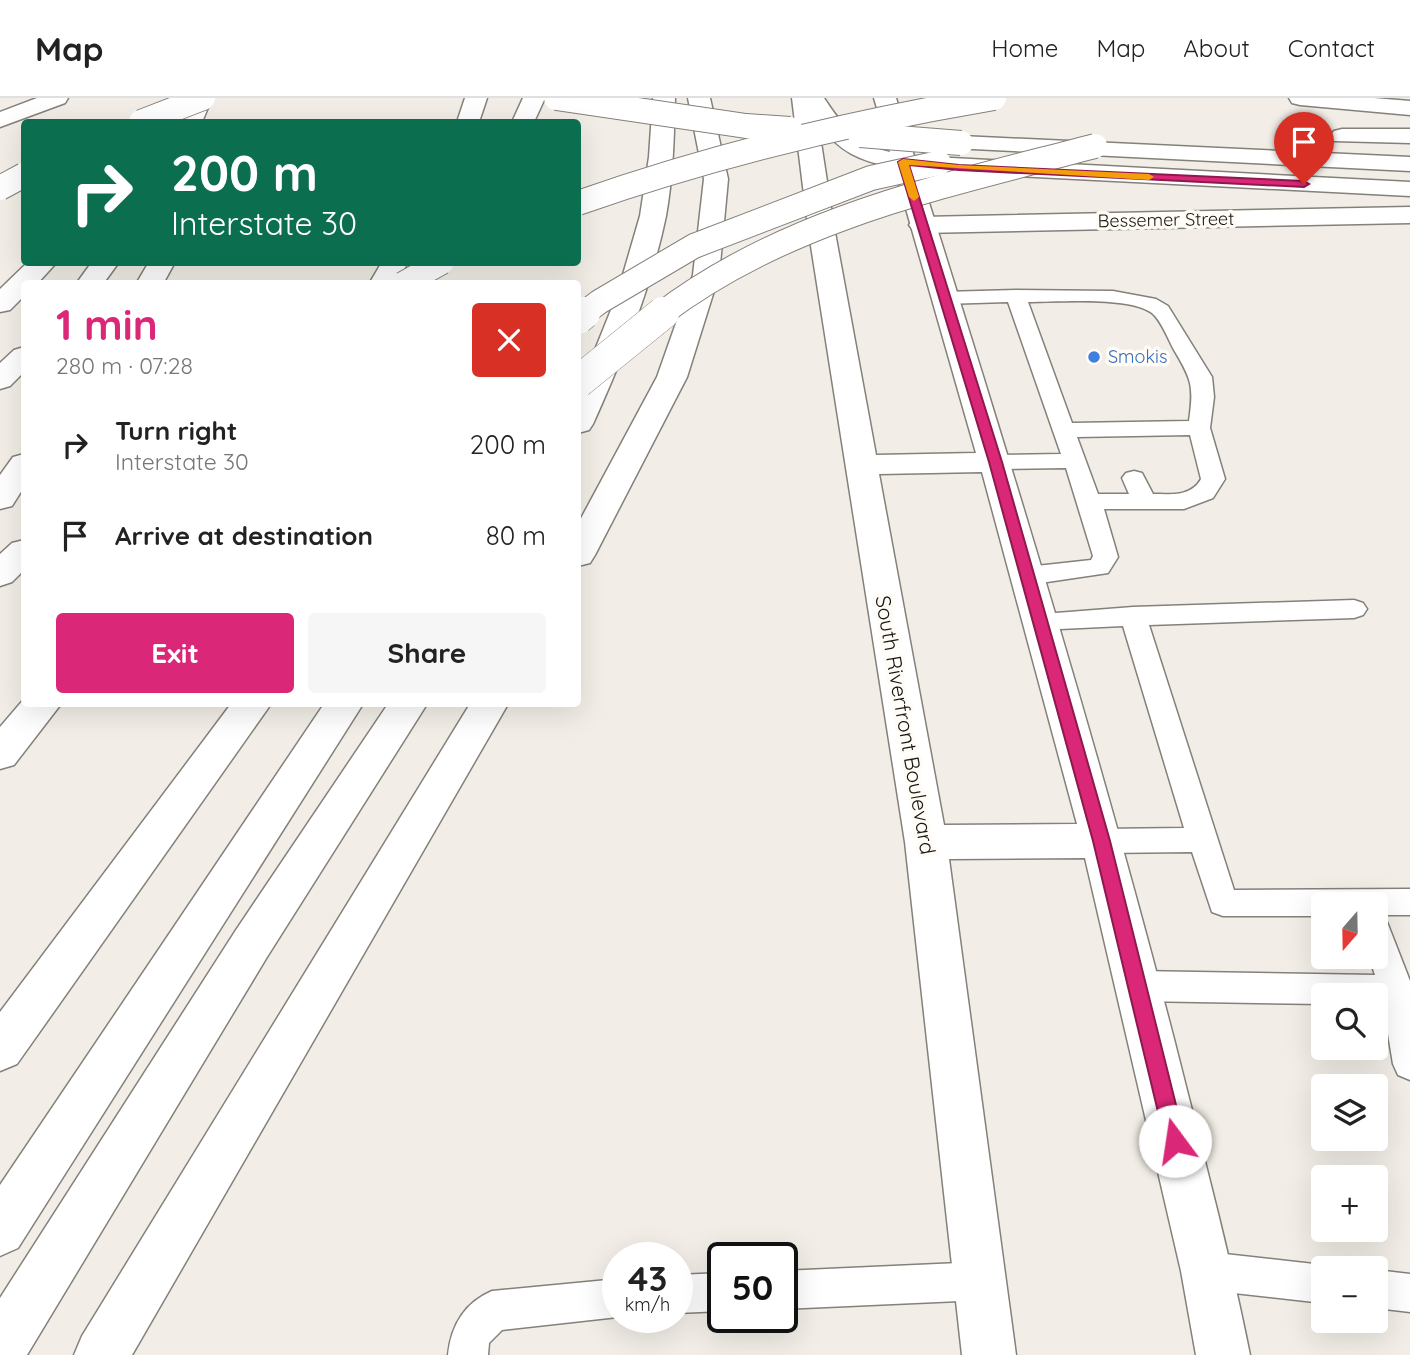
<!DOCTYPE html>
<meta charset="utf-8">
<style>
body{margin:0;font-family:Quicksand,sans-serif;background:#f6f6f6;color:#222;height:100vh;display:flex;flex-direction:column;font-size:26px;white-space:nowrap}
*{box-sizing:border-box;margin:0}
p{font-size:23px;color:#767676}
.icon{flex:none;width:38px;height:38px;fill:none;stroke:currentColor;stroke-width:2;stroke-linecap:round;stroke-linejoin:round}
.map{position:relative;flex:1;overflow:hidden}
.drawer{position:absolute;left:21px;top:182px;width:560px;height:427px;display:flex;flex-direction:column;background:#fff;border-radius:7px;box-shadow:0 7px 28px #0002}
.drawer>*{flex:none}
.guide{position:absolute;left:21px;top:21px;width:560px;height:147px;border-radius:7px;box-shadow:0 7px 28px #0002;background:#0b6e4f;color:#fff;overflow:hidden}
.needle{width:46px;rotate:200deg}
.controls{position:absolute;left:1311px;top:794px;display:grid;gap:14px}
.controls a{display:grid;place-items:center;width:77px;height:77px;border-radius:7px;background:#fff;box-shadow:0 7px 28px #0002;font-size:35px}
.speed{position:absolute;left:602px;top:1144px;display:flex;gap:14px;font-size:35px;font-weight:700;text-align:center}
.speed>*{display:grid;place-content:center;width:91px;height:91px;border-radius:50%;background:#fff;box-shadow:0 7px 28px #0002;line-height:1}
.speed small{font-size:18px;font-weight:400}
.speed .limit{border:4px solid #111;border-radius:10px;background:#fff;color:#111}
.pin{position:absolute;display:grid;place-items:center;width:60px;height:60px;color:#fff;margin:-72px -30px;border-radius:50% 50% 50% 0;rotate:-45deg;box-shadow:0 0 7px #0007}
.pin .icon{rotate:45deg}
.me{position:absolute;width:77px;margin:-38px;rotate:346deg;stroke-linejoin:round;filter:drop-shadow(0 0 5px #0008)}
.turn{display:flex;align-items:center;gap:24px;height:147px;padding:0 35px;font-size:32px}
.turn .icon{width:91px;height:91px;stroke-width:2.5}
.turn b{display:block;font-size:49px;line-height:60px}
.round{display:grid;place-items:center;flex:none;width:74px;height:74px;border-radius:7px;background:#f6f6f6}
.summary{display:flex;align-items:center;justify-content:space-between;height:119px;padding:0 35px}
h1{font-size:42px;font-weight:700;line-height:52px;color:#db2777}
.cta{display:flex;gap:14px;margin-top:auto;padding:14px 35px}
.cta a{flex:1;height:80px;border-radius:7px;background:#db2777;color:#fff;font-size:28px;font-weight:700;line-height:80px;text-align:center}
.cta a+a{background:#f6f6f6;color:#222}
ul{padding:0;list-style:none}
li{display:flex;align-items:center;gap:21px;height:91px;padding:0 35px}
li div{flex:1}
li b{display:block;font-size:26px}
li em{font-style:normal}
header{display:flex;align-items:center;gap:42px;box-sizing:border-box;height:98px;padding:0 35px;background:#fff;border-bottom:2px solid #e0e0e0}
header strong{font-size:33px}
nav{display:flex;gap:38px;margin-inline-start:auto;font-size:24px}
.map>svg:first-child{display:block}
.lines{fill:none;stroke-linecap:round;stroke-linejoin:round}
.service-casing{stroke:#84807a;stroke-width:3}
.minor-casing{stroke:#84807a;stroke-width:3}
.secondary-casing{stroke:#84807a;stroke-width:3}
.motorway-casing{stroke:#84807a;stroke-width:3}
.service{fill:#fff;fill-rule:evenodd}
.minor{fill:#fff;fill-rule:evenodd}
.secondary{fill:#fff;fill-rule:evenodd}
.motorway{fill:#fff;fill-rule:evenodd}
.motorway-bridge-far1-casing{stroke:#84807a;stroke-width:26;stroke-linecap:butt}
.motorway-bridge-casing{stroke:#84807a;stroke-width:33;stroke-linecap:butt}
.motorway-bridge-far1{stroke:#fff;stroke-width:24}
.motorway-bridge{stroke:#fff;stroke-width:32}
.route{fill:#db2777;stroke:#8e194d;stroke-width:2}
.slow{fill:#f59e0b}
.shop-dot{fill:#3f7fe0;stroke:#fffcf6;stroke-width:2.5}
.labels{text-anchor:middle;stroke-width:7;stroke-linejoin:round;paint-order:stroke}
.far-street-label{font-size:18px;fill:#171613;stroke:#fffcf6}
.far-shop-label{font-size:18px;fill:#366cbe;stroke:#fffcf6;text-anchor:start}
.street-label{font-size:21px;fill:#171613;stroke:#fffcf6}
</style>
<header>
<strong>Map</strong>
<nav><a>Home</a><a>Map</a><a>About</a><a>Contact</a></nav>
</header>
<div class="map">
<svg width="1410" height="1257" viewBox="0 0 1410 1257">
<rect width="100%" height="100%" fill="#f2eee7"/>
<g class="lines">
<defs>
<g id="service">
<path d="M1016 192 1113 193 1156 201 1168 208 1212 279 1214 299 1210 330 1225 381 1213 400 1184 411H1104L1118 459 1108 475 1027 487 1018 484 1014 478 1018 472 1027 469 1091 462 1093 458 1066 370 995 371 987 369 984 364 987 359 995 357 1061 356 1008 204 943 206 936 204 933 200 936 196 943 194ZM1028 204C1057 204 1129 198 1152 215 1161 222 1168 241 1174 252 1192 282 1194 288 1189 323L1072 325ZM1190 337 1201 381C1191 399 1171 396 1153 396L1142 375 1134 373 1126 375 1122 380 1129 396H1098L1077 339Z"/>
<path d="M1354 502 1363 505 1367 511 1363 517 1354 520 1149 527 1234 792 1410 791V817H1376V807H1323V818H1223L1212 814 1192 754 1102 755 1091 752 1087 743 1091 734 1102 731 1184 730 1123 528 1039 532 1030 529 1026 523 1030 517 1133 509Z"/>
<path d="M1376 820 1387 824 1410 883V982L1398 977 1393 966 1383 906H1376V898H1323V906L1137 903 1125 898 1121 888 1125 878 1137 873 1375 877 1369 859H1376Z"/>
<path d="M1207 1154 1323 1167 1333 1171H1323V1205L1207 1192 1193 1187 1188 1173 1193 1159Z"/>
<path d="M982 1164 996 1169 1001 1183 996 1197 982 1202 782 1211V1173Z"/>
<path d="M1376 1172 1410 1176V1214L1376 1210Z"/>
<path d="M723 1175V1213L677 1215V1177Z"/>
<path d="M618 1181V1219L502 1232 489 1245 488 1257H448C451 1228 464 1205 492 1193Z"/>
</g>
<path id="minor" d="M1410 109V125L922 135 913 132 909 127 913 122 922 119Z"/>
<path id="secondary" d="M792 0H824C841 26 857 47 890 54L874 0H896L914 58 1410 84V98L919 73C1010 362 1099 651 1175 945 1201 1049 1229 1152 1250 1257H1196L1181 1173 1085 760 949 761 1016 1257H962L905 744 808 129ZM818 25C838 53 861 64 894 69L976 355 876 357 834 129ZM982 374 1077 726 944 727 879 376Z"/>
<g id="motorway">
<path d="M37 0H68L65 5 0 29V14Z"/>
<path d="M190 0H212L202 24H180Z"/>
<path d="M465 0H487L479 24H457Z"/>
<path d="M523 0H545L534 24H512Z"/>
<path d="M653 0H675C674 39 673 79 666 118 651 190 623 259 593 326L589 332 578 335V294L617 197 640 118 649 59Z"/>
<path d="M688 0H710L728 81 719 177 687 279 595 457 590 465 578 468V426L657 279 693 177 704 81Z"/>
<path d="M1289 0H1374L1410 3V17L1300 7 1292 5Z"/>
<path d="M1342 31H1410V45L1334 43 1330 38 1334 33Z"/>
<path d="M961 38 1410 59V73L953 50 949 45 953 40Z"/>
<path d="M28 164H57L37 186H24V198L10 212 0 214V191Z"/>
<path d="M92 164H119L103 186H76Z"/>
<path d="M149 164H175L163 186H136Z"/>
<path d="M382 164H408L396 186H369Z"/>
<path d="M24 249V274L10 288 0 291V265L14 252Z"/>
<path d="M24 356V389L12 408 0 411V377L13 359Z"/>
<path d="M24 442V472L12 484 0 488V456L12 445Z"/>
<path d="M24 601V606H61L14 667 0 671V629Z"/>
<path d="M231 606H271L17 966 0 973V914Z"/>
<path d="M324 606H363L18 1150 0 1158V1087Z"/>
<path d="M388 606H427L267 859 27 1257H0V1200L236 832Z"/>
<path d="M470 606H508L132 1257H74L82 1238Z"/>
</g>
</defs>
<!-- service casing -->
<use href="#service" class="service-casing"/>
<!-- minor casing -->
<use href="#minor" class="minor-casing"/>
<!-- secondary casing -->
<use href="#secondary" class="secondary-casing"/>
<!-- motorway casing -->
<use href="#motorway" class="motorway-casing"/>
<!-- service -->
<use href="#service" class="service"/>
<!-- minor -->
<use href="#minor" class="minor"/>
<!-- secondary -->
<use href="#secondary" class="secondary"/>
<!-- motorway -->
<use href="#motorway" class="motorway"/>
<defs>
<g id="motorway-bridge-far1">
<path d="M556 0 746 28 790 31"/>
<path d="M141 24 203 0"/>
<path d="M860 37 961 45"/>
<path d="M0 90 24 77"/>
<path d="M578 105C714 57 852 24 994 0"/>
<path d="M403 186 442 164"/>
<path d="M582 217 599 204 694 148 871 80 939 65"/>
<path d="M660 217C787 120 944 88 1095 48"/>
</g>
<g id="motorway-bridge">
<path d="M578 220 584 215"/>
<path d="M578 284 663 215"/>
</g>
</defs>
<!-- motorway-bridge-far1 casing -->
<use href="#motorway-bridge-far1" class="motorway-bridge-far1-casing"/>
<!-- motorway-bridge casing -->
<use href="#motorway-bridge" class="motorway-bridge-casing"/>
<!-- motorway-bridge-far1 -->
<use href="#motorway-bridge-far1" class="motorway-bridge-far1"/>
<!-- motorway-bridge -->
<use href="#motorway-bridge" class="motorway-bridge"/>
</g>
<!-- route -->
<path class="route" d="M903 61 959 67 1304 83 1309 86 1304 89 959 72 909 67 1002 364 1110 743 1185 1043 1182 1050 1175 1053 1168 1050 1165 1043 1093 743 989 364 898 64Z"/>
<!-- slow -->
<path class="slow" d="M903 61 959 67 1149 76 1154 79 1149 82 909 67 919 99 914 103 909 99 898 64Z"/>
<!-- markers -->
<circle class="shop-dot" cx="1094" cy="259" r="7"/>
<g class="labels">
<!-- far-street labels -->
<g class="far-street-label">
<text transform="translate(1166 122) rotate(-1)" y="6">Bessemer Street</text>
</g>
<!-- far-shop labels -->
<g class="far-shop-label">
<text x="1108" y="265">Smokis</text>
</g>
<!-- street labels -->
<g class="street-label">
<text transform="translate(905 627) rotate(80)" y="7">South Riverfront Boulevard</text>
</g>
</g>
</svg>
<div class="controls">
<a><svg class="needle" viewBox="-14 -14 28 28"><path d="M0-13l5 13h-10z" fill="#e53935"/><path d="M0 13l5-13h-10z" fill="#767676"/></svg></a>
<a><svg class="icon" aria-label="search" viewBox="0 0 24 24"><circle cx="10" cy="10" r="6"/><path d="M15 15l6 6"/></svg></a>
<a><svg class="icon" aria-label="layers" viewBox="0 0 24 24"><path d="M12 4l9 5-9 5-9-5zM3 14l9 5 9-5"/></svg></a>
<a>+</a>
<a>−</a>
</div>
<div class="speed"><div>43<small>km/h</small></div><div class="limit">50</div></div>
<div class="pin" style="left:1304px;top:86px;background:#d93025"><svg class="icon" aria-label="arrive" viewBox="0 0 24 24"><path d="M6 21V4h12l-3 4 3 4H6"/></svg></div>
<svg class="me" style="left:1175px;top:1043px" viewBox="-20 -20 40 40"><circle r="19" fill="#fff"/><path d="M0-13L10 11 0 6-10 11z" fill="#db2777"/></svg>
<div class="guide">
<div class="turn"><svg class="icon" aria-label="right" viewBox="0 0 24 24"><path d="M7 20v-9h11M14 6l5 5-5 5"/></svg><div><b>200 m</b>Interstate 30</div></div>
</div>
<section class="drawer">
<div class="summary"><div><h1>1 min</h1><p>280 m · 07:28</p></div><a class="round" style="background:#d93025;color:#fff"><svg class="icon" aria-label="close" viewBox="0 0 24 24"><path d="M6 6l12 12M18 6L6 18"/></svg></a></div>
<ul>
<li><svg class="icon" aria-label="right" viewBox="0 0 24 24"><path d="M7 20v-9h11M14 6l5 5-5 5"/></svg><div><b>Turn right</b><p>Interstate 30</p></div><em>200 m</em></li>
<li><svg class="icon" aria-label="arrive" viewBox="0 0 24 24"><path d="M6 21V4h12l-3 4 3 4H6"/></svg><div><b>Arrive at destination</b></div><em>80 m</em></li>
</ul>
<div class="cta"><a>Exit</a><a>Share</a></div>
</section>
</div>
